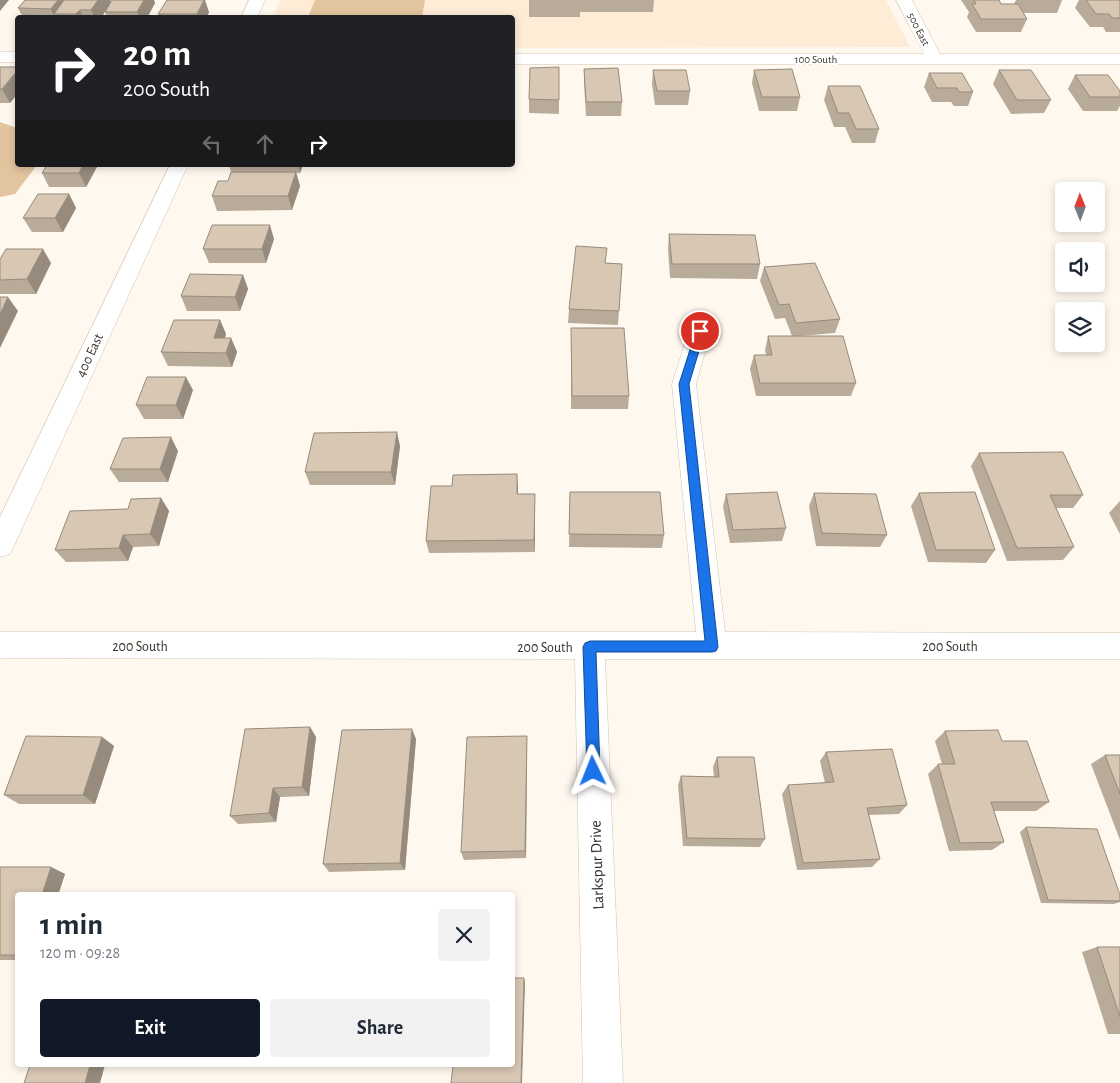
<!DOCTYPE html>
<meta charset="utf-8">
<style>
body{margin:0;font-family:"Alegreya Sans",sans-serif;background:#f2f2f3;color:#1f2937;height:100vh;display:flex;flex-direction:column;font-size:19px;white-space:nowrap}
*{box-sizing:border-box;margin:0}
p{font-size:16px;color:#747a83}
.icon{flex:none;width:28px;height:28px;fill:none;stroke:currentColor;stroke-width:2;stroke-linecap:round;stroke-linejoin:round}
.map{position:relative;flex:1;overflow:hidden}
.sheet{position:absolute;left:15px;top:892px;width:500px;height:175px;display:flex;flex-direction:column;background:#fff;border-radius:5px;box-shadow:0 2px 8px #0003}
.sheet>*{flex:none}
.guide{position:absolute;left:15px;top:15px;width:500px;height:152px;border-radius:5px;box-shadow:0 2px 8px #0003;background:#202124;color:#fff;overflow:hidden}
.needle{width:32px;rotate:359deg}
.controls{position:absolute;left:1055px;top:182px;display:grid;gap:10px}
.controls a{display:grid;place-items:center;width:50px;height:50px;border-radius:5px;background:#fff;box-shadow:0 2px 8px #0003;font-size:25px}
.pin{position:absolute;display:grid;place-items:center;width:42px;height:42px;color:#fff;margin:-21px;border:2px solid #fff;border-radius:50%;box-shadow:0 1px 5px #0007}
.me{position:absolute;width:55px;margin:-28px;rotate:358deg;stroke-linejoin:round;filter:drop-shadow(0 0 4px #0008)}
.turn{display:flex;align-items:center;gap:18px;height:105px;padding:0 25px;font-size:22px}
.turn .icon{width:65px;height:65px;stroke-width:2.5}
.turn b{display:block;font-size:35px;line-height:42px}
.lanes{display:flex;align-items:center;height:48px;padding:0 25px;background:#0003;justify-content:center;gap:25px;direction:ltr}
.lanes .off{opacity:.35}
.round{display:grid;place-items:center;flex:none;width:52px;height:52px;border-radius:5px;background:#f2f2f3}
.headline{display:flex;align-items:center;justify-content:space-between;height:85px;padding:0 25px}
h1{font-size:30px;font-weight:600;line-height:38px}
.primary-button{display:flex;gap:10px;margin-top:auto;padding:10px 25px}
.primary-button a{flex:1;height:58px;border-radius:5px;background:#111827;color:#fff;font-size:20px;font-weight:600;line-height:58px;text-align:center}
.primary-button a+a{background:#f2f2f3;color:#1f2937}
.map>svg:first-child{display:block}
.built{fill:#feecd7}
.green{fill:#e2c49e}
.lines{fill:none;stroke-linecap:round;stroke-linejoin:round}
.minor-casing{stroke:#d2c2ae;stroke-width:1}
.minor{fill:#fff;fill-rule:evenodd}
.wall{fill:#b9ab9a}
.shaded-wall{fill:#968b7d}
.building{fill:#d7c7b3;stroke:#968b7d}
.route{fill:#1a73e8;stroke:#114b97}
.labels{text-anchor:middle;stroke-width:4;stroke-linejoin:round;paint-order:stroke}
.far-street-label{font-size:11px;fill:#373028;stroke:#fff}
.street-label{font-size:14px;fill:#373028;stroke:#fff}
.near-street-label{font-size:16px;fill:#373028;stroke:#fff}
</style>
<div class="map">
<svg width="1120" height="1083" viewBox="0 0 1120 1083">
<rect width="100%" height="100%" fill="#fef8ef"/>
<!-- built -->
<path class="built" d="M280 0H886L910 47 513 48 512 18H273Z"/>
<!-- green -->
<g class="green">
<path d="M315 0H425L422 17H308Z"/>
<path d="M0 122 17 128 18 165H37L15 194 0 197Z"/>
</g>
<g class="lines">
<defs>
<g id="minor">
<path d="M249 0H265L257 18H241Z"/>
<path d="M896 0H912L940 54H1120V64H512V54H924Z"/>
<rect x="0" y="52" width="18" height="10"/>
<path d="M170 165H188L14 546 10 554 0 557V517Z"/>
<path d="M700 323 708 326 711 331 696 384 725 632 1120 633V659H605L623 1083H583L575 659 0 658V632H696L672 384 689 331 692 326Z"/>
</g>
</defs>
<!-- minor casing -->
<use href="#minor" class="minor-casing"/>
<!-- minor -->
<use href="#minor" class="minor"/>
</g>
<!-- wall -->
<g class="wall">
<path d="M12 0H110L111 2 112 0H154L155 3 147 18H107L105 12 106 9 101 18H23L18 8 25 0Z"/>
<path d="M529 0H654L653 12H580V17H529Z"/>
<path d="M961 0H999L1001 4H1014L1016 0H1062L1057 13H1023L1027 19 1021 32H976L967 17 969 12Z"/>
<path d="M1079 0H1120V32H1106L1103 27H1090L1075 8Z"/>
<path d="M209 12 206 18H160L158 14Z"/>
<path d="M0 67 18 70V93L10 103H0Z"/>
<path d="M559 67V114L529 113V99Z"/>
<path d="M584 69 622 102 621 116H586L584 82Z"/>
<path d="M653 70 690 91 688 105H655L652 84Z"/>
<path d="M754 70 800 97 797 111H759L752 83Z"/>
<path d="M999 70 1051 100 1044 113 1011 114 993 84Z"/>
<path d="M929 73 973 92 968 106H954L951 102H932L924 87Z"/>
<path d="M1075 75 1120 91V106L1117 111H1083L1068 89Z"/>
<path d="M828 86 879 129 875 143H852L845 127H834L824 100Z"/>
<path d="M98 165 86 187H49L42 173Z"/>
<path d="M229 165H303L300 173H296L300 186 292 210 217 211 212 196 228 181 231 172Z"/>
<path d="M69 194 76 208 63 232H32L23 218Z"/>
<path d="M669 234 760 264 757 279 670 278 668 249Z"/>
<path d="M274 239 266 263H209L203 249Z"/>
<path d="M0 259 51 263 36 294H0Z"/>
<path d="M606 263 622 264 618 325 568 323 569 309Z"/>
<path d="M764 267 840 319 835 333 799 336 856 383 851 396H756L750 369 754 355H766L765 350 768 336H792L785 318 775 319 760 281Z"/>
<path d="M243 275 248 289 240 311H187L181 296Z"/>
<path d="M220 320 226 334 225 338H231L237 352 232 367 168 366 161 352Z"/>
<path d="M571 342 629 396 628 409H571Z"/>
<path d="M193 390 183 419H144L136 405Z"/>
<path d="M400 446 395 485H310L305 472Z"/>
<path d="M178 451 168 482H119L110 469Z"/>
<path d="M979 453 1083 495 1073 508H1056L1074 547 1063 560 1007 561 971 466Z"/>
<path d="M518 487V494L535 507V552L429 553 426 541Z"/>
<path d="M570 492 664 535 662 548 569 547Z"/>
<path d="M814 493 887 535 880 547 816 546 809 506Z"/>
<path d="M919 493 995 550 986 563 928 562 911 506Z"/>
<path d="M726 494 786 528 782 541 730 543 723 507Z"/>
<path d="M161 498 169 511 159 546 133 547 128 561 66 562 55 550 128 509Z"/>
<path d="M1120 501V534L1109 513Z"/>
<path d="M310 727 316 737 309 796 280 797 276 822 238 824 230 816Z"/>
<path d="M945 731 1049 802 1036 811H994L1004 842 992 850 949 851 928 774 938 764H942L935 741Z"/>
<path d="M527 736V746L526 858 464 860 461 852Z"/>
<path d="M102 737 114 746 95 804H19L4 795Z"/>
<path d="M416 739 405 870 329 872 323 864Z"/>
<path d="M826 752 907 805 899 814 869 815 880 859 872 867 797 870 782 794 788 785 825 783 820 761Z"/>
<path d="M1105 755H1120V840L1091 764Z"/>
<path d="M717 757 765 839 760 847 683 846 678 785 681 776 714 777 713 767Z"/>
<path d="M1026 827 1120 895V902L1114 904 1041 903 1020 832Z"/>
<path d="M0 867H51L65 874 58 895H18V960H0Z"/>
<path d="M1097 947H1120V1034H1108L1082 952Z"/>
</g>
<!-- shaded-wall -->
<g class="shaded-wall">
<path d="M0 0H9L0 11Z"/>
<path d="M53 0H67L54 14 55 18 51 9Z"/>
<path d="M98 0H110L111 2 101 18H95L91 10Z"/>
<path d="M144 0H154L155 3 147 18H140L137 12Z"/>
<path d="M204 0H205L209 12 206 18H198L197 14Z"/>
<path d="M80 10 83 18H78L76 14Z"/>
<path d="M18 70V93L10 103 2 89Z"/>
<path d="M83 165H98L86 187 79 173Z"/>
<path d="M298 165H303L300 173Z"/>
<path d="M296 172 300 186 292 210 288 196Z"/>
<path d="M69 194 76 208 63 232 55 218Z"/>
<path d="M270 225 274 239 266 263 262 249Z"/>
<path d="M43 249 51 263 36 294 27 279Z"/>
<path d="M243 275 248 289 240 311 235 297Z"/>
<path d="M8 297 18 311 0 348V314Z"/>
<path d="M220 320 226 334 220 352 214 338Z"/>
<path d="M231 338 237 352 232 367 226 353Z"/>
<path d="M186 377 193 390 183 419 176 405Z"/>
<path d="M397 432 400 446 395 485 391 472Z"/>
<path d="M171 437 178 451 168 482 160 469Z"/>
<path d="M517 474 518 487 517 507Z"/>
<path d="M535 494V552L534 540Z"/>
<path d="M161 498 169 511 159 546 150 534Z"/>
<path d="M123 535 133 547 128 561 119 548Z"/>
<path d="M310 727 316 737 309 796 302 787Z"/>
<path d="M412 729 416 739 405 870 400 863Z"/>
<path d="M527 736V746L526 858 525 851Z"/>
<path d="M102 737 114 746 95 804 83 795Z"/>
<path d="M273 788 280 797 276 822 269 813Z"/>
<path d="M51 867 65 874 58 895H42Z"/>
<path d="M524 978 525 983 522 1083H521Z"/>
<path d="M90 1065H105L100 1083H85Z"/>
</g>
<!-- building -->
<g class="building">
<path d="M25 0H58L51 9 18 8Z"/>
<path d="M64 0H98L91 10H80L76 14H54Z"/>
<path d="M112 0H144L137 12H105Z"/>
<path d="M167 0H204L197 14H158Z"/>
<path d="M974 0H999L1001 4H1018L1027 19H981L972 4H976Z"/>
<path d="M1086 0H1120V18H1113L1109 14H1096Z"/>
<path d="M0 67H18V70L2 89H0Z"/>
<path d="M559 67V100L529 99 530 68Z"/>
<path d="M618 68 622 102H586L584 69Z"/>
<path d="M792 69 800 97H762L754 70Z"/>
<path d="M653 70H686L690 91H657Z"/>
<path d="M999 70H1031L1051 100H1017Z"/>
<path d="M929 73H962L973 92H959L957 88H937Z"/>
<path d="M1075 75H1108L1120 91V97H1090Z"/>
<path d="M828 86H860L879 129H856L849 113H838Z"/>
<path d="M47 165H83L79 173H42Z"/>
<path d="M231 172H296L288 196H212L218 181H228Z"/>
<path d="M38 194H69L55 218H23Z"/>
<path d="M212 225H270L262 249H203Z"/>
<path d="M669 234 755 235 760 264H672Z"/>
<path d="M576 246 607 248 605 263 622 264 619 311 569 309Z"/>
<path d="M6 249H43L27 279 0 280V259Z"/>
<path d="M815 263 840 319 796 323 789 304 779 305 764 267Z"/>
<path d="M190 274 243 275 235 297 181 296Z"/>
<path d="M0 297H8L0 314Z"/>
<path d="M174 320H220L214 338H231L226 353 161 352Z"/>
<path d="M571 328H624L629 396H572Z"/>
<path d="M768 336H843L856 383H760L754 355H772Z"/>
<path d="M147 377H186L176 405H136Z"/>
<path d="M397 432 391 472H305L314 433Z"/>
<path d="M171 437 160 469H110L123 438Z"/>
<path d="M1063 452 1083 495H1050L1074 547 1017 548 979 453Z"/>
<path d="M517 474V494H535L534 540 426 541 431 486H452L453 475Z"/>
<path d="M570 492H660L664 535 569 534Z"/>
<path d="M777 492 786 528 733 530 726 494Z"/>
<path d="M975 492 995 550H936L919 493Z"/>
<path d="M814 493 876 494 887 535 822 533Z"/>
<path d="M161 498 150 534 123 535 119 548 55 550 70 511 128 509 131 499Z"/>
<path d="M310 727 302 787 273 788 269 813 230 816 245 729Z"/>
<path d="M412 729 400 863 323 864 342 730Z"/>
<path d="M998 730 1002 741H1027L1049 802H991L1004 842 960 843 938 764H955L945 731Z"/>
<path d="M26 736 102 737 83 795H4Z"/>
<path d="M527 736 525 851 461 852 467 737Z"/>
<path d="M892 749 907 805 867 808 880 859 803 863 788 785 834 782 826 752Z"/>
<path d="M1105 755H1120V794Z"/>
<path d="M717 757H754L765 839 687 838 681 776 719 777Z"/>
<path d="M1026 827 1097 829 1120 895V901L1048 900Z"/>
<path d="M0 867H51L42 895H18V955H0Z"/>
<path d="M1097 947H1120V1017Z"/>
<path d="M512 978H524L521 1083H451L453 1065H512Z"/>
<path d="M30 1065H90L85 1083H24Z"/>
</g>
<!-- route -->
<path class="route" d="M700 327 705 331 689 384 718 647 716 651 712 652H596L600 771 598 776 593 778 589 776 587 771 583 647 585 643 590 641H705L679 384 696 331Z"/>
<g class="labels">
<!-- far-street labels -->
<g class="far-street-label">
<text transform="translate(919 29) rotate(63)" y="4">500 East</text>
<text x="816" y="63">100 South</text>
</g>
<!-- street labels -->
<g class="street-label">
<text transform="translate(89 355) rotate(-65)" y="5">400 East</text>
<text x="140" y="651">200 South</text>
<text x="950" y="651">200 South</text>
<text x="545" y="652">200 South</text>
</g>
<!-- near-street labels -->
<g class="near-street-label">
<text transform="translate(596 865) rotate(-92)" y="6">Larkspur Drive</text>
</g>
</g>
</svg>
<div class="controls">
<a><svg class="needle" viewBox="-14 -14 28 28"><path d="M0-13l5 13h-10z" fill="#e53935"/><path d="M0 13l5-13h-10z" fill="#747a83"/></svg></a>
<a><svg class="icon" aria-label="sound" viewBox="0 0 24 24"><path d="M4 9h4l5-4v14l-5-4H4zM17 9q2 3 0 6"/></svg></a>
<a><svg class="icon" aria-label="layers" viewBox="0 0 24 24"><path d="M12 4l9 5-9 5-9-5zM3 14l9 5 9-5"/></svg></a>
</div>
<div class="pin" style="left:700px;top:331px;background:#d93025"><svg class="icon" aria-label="arrive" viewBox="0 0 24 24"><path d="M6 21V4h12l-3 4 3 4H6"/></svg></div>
<svg class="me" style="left:593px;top:771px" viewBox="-20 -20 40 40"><path d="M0-17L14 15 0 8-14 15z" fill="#1a73e8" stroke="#fff" stroke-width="4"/></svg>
<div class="guide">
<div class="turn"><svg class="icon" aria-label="right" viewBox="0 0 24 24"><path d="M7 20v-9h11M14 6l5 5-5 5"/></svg><div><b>20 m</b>200 South</div></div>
<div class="lanes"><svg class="icon off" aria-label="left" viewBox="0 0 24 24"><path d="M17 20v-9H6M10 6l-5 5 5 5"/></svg><svg class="icon off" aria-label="ahead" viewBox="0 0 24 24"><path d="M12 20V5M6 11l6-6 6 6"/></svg><svg class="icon" aria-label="right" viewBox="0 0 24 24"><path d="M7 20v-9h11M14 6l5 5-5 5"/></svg></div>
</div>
<section class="sheet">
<div class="headline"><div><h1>1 min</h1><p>120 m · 09:28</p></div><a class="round"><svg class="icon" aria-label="close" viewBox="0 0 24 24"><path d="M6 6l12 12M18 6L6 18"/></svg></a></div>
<div class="primary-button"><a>Exit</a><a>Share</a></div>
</section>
</div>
